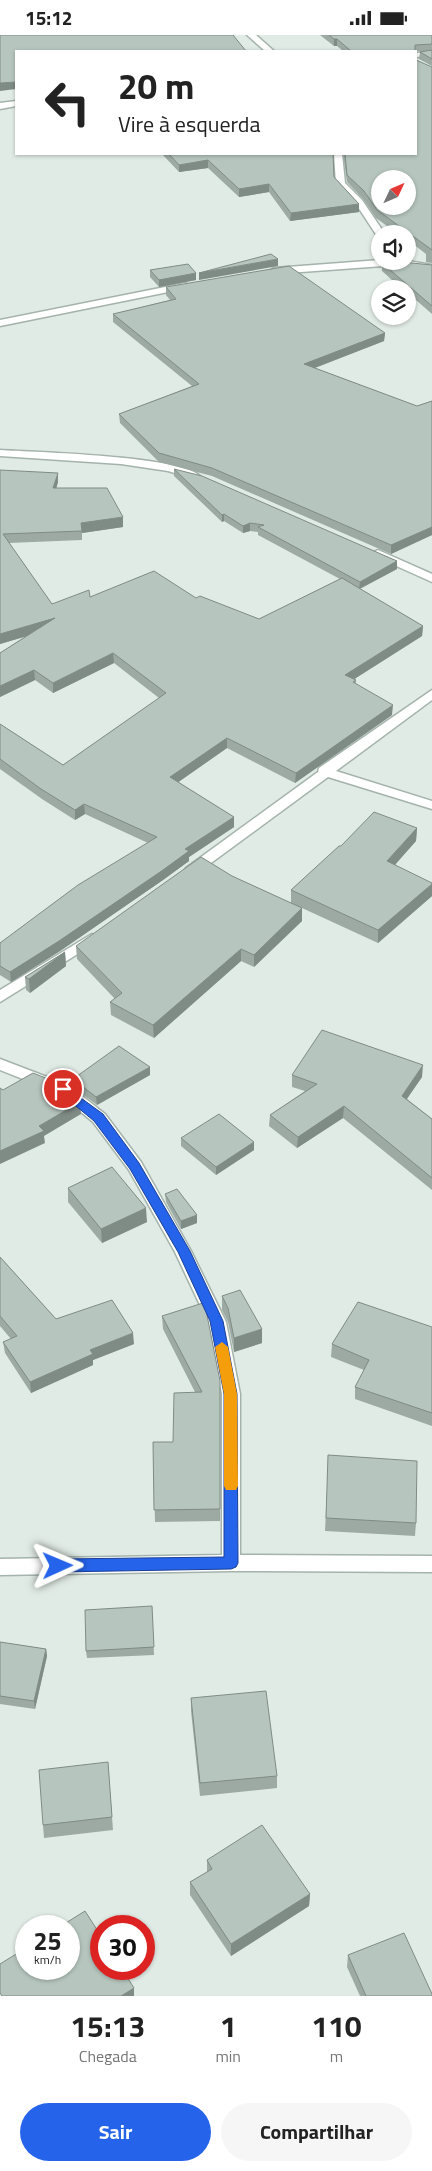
<!DOCTYPE html>
<html lang="pt">
<meta charset="utf-8">
<style>
body{margin:0;font-family:"Titillium Web",sans-serif;background:#f6f6f6;color:#222;height:100vh;display:flex;flex-direction:column;font-size:19px;white-space:nowrap}
*{box-sizing:border-box;margin:0}
p{font-size:16px;color:#767676}
.icon{flex:none;width:28px;height:28px;fill:none;stroke:currentColor;stroke-width:2;stroke-linecap:round;stroke-linejoin:round}
.map{position:relative;height:1961px;overflow:hidden}
.panel{display:flex;flex-direction:column;background:#fff;flex:1}
.panel>*{flex:none}
.hud{position:absolute;left:15px;top:15px;width:402px;height:105px;border-radius:0px;box-shadow:0 1px 4px #0004;background:#fff;color:#222;overflow:hidden}
.needle{width:32px;rotate:46deg}
.buttons{position:absolute;left:371px;top:135px;display:grid;gap:10px}
.buttons a{display:grid;place-items:center;width:45px;height:45px;border-radius:50%;background:#fff;box-shadow:0 1px 4px #0004;font-size:25px}
.speed{position:absolute;left:15px;top:1880px;display:flex;gap:10px;font-size:25px;font-weight:700;text-align:center}
.speed>*{display:grid;place-content:center;width:65px;height:65px;border-radius:50%;background:#fff;box-shadow:0 1px 4px #0004;line-height:1}
.speed small{font-size:12px;font-weight:400}
.speed .limit{border:8px solid #d22;background:#fff;color:#111}
.pin{position:absolute;display:grid;place-items:center;width:42px;height:42px;color:#fff;margin:-21px;border:2px solid #fff;border-radius:50%;box-shadow:0 1px 5px #0007}
.me{position:absolute;width:55px;margin:-28px;rotate:89deg;stroke-linejoin:round;filter:drop-shadow(0 0 4px #0008)}
.turn{display:flex;align-items:center;gap:18px;height:105px;padding:0 20px;font-size:22px}
.turn .icon{width:65px;height:65px;stroke-width:2.5}
.turn b{display:block;font-size:35px;line-height:42px}
.eta{display:flex;justify-content:space-evenly;align-items:center;height:85px;text-align:center}
.eta b{font-size:30px;font-weight:700;line-height:35px}
.action{display:flex;gap:10px;margin-top:auto;padding:10px 20px}
.action a{flex:1;height:58px;border-radius:30px;background:#2563eb;color:#fff;font-size:20px;font-weight:700;line-height:58px;text-align:center}
.action a+a{background:#f6f6f6;color:#222}
.status{display:flex;justify-content:space-between;align-items:center;height:35px;padding:0 25px;background:#fff;direction:ltr}
.status svg{height:14px;fill:currentColor}
.map>svg:first-child{display:block}
.lines{fill:none;stroke-linecap:round;stroke-linejoin:round}
.street-casing{stroke:#a4b3ab;stroke-width:3}
.street{fill:#fff;fill-rule:evenodd}
.wall{fill:#9daaa3}
.shaded-wall{fill:#7f8b85}
.building{fill:#b6c6be;stroke:#7f8b85;fill-rule:evenodd}
.route{fill:#2563eb;stroke:#184099}
.slow{fill:#f59e0b}
</style>
<div class="status"><b>15:12</b><svg viewBox="0 0 49 12"><path d="M0 12V9h3v3zM5 12V6h3v6zM10 12V3h3v9zM15 12V0h3v12zM26 1h20v11H26zM47 4h2v5h-2z"/></svg></div>
<div class="map">
<svg width="432" height="1961" viewBox="0 0 432 1961">
<rect width="100%" height="100%" fill="#e1ebe5"/>
<g class="lines">
<defs>
<g id="street">
<path d="M247 0H256L274 16H265Z"/>
<path d="M432 17V21L416 22V18Z"/>
<path d="M16 66V71L0 74V68Z"/>
<path d="M334 119H342L345 148 362 165 385 199H380V202L377 201 356 169 336 149Z"/>
<path d="M380 225 408 226 432 230V236L397 230 274 239 269 236 274 233Z"/>
<path d="M185 248 190 251 188 253 0 291V285Z"/>
<path d="M0 415C34 417 181 421 200 441L194 444 168 436 121 429 0 421Z"/>
<path d="M378 515 432 539V547L374 521V517Z"/>
<path d="M432 655V665L336 736 432 766V774L328 742 196 839H186L184 836 186 833 318 737 319 733Z"/>
<path d="M92 899 99 904 97 907 0 967V955Z"/>
<path d="M0 1024 68 1050 105 1079 141 1127 191 1216 226 1287 240 1359V1520L432 1521V1537L231 1536 0 1540V1524L222 1520V1359L208 1287 175 1217 129 1135 93 1087 58 1058 0 1035Z"/>
</g>
</defs>
<!-- street casing -->
<use href="#street" class="street-casing"/>
<!-- street -->
<use href="#street" class="street"/>
</g>
<!-- wall -->
<g class="wall">
<path d="M320 0H432V31L419 24 420 17 425 16H343L337 11H334Z"/>
<path d="M432 32V228L426 227V219L408 205V199H398L376 183 363 164 347 147 343 119H416Z"/>
<path d="M162 119H335H333L334 142 359 169V177L290 186 269 157 239 162 208 133 179 137Z"/>
<path d="M382 228 432 230V279L408 258V254H402L382 236Z"/>
<path d="M150 235 196 245 159 252 150 242Z"/>
<path d="M166 252 385 298 384 306 315 333 417 371 432 366V500L391 519 212 441 159 427 120 388 119 379 192 351 113 287V279L170 265 166 260Z"/>
<path d="M174 434 397 526V534L360 554 423 591 422 601 354 644 356 645V649L392 680 295 748 227 713 178 747 234 782V792L189 822V826L163 845 60 916 11 947 0 940V908L148 808 85 779 75 785 42 764 0 734V689L63 730 159 663 114 628 53 658 35 645 0 662V618L26 601 0 609V435L58 447 56 453 123 492 82 498V505L9 508 52 569 90 562 196 563 259 584 340 544 258 500V497L250 496 243 498 224 486 222 487 174 441Z"/>
<path d="M417 793 416 806 395 829 432 861 378 908 302 873V886L254 932 241 926 154 1003 111 980 110 967 115 964 77 924 76 911 232 841 291 868V855L341 811Z"/>
<path d="M65 917 66 931 30 958 26 955 25 942Z"/>
<path d="M150 1040 97 1070 73 1052V1044Z"/>
<path d="M292 1040 422 1042 407 1064 432 1084V1155L343 1083 297 1113 269 1091 270 1080 305 1056 292 1052Z"/>
<path d="M181 1103 254 1107V1115L216 1140 181 1111Z"/>
<path d="M68 1153 147 1187 102 1208 68 1167Z"/>
<path d="M165 1159 197 1188 181 1194 166 1167Z"/>
<path d="M0 1222 56 1284 134 1309 93 1325V1330L31 1358 5 1318 3 1307 11 1304 0 1291Z"/>
<path d="M222 1261 262 1308 234 1317 228 1287 222 1275Z"/>
<path d="M162 1281 220 1346V1486L155 1487 153 1407H173L195 1357 163 1294Z"/>
<path d="M432 1292V1391L355 1364V1352L364 1335 331 1322 332 1309Z"/>
<path d="M328 1434 416 1488 415 1501 325 1496Z"/>
<path d="M152 1571 154 1620 87 1623 86 1616Z"/>
<path d="M0 1607 46 1614 47 1621 35 1674 0 1669Z"/>
<path d="M191 1663 277 1741V1753L200 1761 191 1676Z"/>
<path d="M108 1727 113 1795 44 1803 43 1790Z"/>
<path d="M207 1825 310 1859 309 1871 231 1921 190 1860V1847L207 1837Z"/>
<path d="M348 1920 432 1961H360L347 1932Z"/>
</g>
<!-- shaded-wall -->
<g class="shaded-wall">
<rect x="334" y="4" width="3" height="7"/>
<path d="M16 47V54L0 56V48Z"/>
<path d="M208 125V133L179 137V130Z"/>
<path d="M269 149V157L239 162V154Z"/>
<path d="M359 169V177L290 186 291 178Z"/>
<path d="M278 224V231L199 245V238Z"/>
<path d="M196 238V245L159 252V245Z"/>
<path d="M385 298 384 306 304 337V329Z"/>
<path d="M58 438V447L54 462 53 453Z"/>
<path d="M224 479V486L222 487V480Z"/>
<path d="M123 482V492L82 498 81 488Z"/>
<path d="M250 488V496L243 498V491Z"/>
<path d="M432 492V500L391 519V510Z"/>
<path d="M397 526V534L359 554 360 547Z"/>
<path d="M55 583V593L0 609V599Z"/>
<path d="M423 591 422 601 345 650V640Z"/>
<path d="M113 618 114 628 53 658V648Z"/>
<path d="M34 635 35 645 0 662V651Z"/>
<path d="M393 670 392 680 295 748 296 738Z"/>
<path d="M227 703V713L170 753V742Z"/>
<path d="M84 769 85 779 75 785V775Z"/>
<path d="M234 782V792L189 822V826L163 845 60 916 11 947 10 937 185 814Z"/>
<path d="M417 793 416 806 387 839V826Z"/>
<path d="M432 849V861L378 908V895Z"/>
<path d="M302 873V886L254 932V920Z"/>
<path d="M241 914V926L154 1003 153 990Z"/>
<path d="M65 917 66 931 30 958 29 944Z"/>
<path d="M423 1030 422 1042 401 1072 402 1061Z"/>
<path d="M150 1032V1040L97 1070 96 1062Z"/>
<path d="M80 1067 81 1079 44 1101 45 1108 0 1129V1116L39 1091Z"/>
<path d="M344 1071 343 1083 297 1113 298 1102Z"/>
<path d="M254 1107V1115L216 1140V1132Z"/>
<path d="M146 1173 147 1187 102 1208 101 1194Z"/>
<path d="M197 1180V1188L181 1194V1186Z"/>
<path d="M262 1294V1308L234 1317V1303Z"/>
<path d="M133 1298 134 1309 93 1325V1330L31 1358 30 1347 90 1315Z"/>
<path d="M46 1614 47 1621 35 1674 34 1666Z"/>
<path d="M310 1859 309 1871 231 1921V1909Z"/>
<path d="M134 1953V1961H121Z"/>
</g>
<!-- building -->
<g class="building">
<path d="M0 0H233L246 16H16V47L0 48Z"/>
<path d="M329 0H432V9L415 10V16H351L337 4H334Z"/>
<path d="M432 15V24L420 17Z"/>
<path d="M416 25 432 32V215L377 175 364 156 347 140 345 119H416ZM380 144H408V171H380Z"/>
<path d="M169 119H333L334 142 359 169 291 178 269 149 239 154 208 125 179 130Z"/>
<path d="M271 219 278 224 199 238Z"/>
<path d="M392 226 432 230V271L382 228Z"/>
<path d="M188 229 196 238 159 245 150 235Z"/>
<path d="M289 231 385 298 304 329 417 371 432 366V492L391 510 212 433 159 418 119 379 199 349 113 279 176 264 166 252Z"/>
<path d="M174 434 202 441 397 526 360 547 258 492 264 490 250 488 243 491 224 479 222 480Z"/>
<path d="M0 435 58 438 53 453H107L123 482 81 488 82 496 3 499 52 569 89 555 90 562 154 536 196 563 200 561 259 584 342 543 423 591 345 640 356 645 353 647 393 670 296 738 227 703 170 742 234 782 185 814 189 816 163 835 59 906 10 937 0 931V908L78 850 157 802 84 769 75 775 41 754 0 724V689L63 730 166 658 113 618 53 648 34 635 0 651V618L55 583 0 599Z"/>
<path d="M374 777 417 793 387 826 432 848V849L378 895 291 855 339 811H341Z"/>
<path d="M201 822 232 841 302 873 254 920 241 914 153 990 110 967 122 958 76 911Z"/>
<path d="M65 917 29 944 25 942Z"/>
<path d="M322 995 423 1030 402 1061 432 1084V1143L344 1071 298 1102 270 1080 317 1049 292 1040Z"/>
<path d="M119 1011 150 1032 96 1062 73 1044Z"/>
<path d="M33 1038 56 1047 80 1067 39 1091 44 1096 0 1116V1053L3 1055Z"/>
<path d="M219 1079 254 1107 216 1132 181 1103Z"/>
<path d="M112 1132 146 1173 101 1194 68 1153Z"/>
<path d="M177 1154 197 1180 181 1186 165 1159Z"/>
<path d="M0 1222 56 1284 112 1265 133 1298 90 1315 93 1319 30 1347 3 1307 17 1301 0 1281Z"/>
<path d="M240 1255 262 1294 234 1303 228 1273 222 1261Z"/>
<path d="M358 1267 432 1292V1378L355 1352 369 1325 332 1309Z"/>
<path d="M203 1268 206 1275 220 1346V1474L154 1475 153 1407H173L174 1358 202 1357 162 1281Z"/>
<path d="M328 1420 417 1426 416 1488 326 1483Z"/>
<path d="M152 1571 154 1612 86 1616 85 1575Z"/>
<path d="M0 1607 46 1614 34 1666 0 1661Z"/>
<path d="M266 1656 277 1741 200 1748 191 1663Z"/>
<path d="M108 1727 112 1782 43 1790 39 1735Z"/>
<path d="M262 1790 310 1859 231 1909 190 1847 212 1834 207 1825Z"/>
<path d="M85 1876 101 1901V1934H122L134 1953 121 1961H2L0 1958V1929L26 1913V1934H69V1891H61Z"/>
<path d="M404 1898 432 1959V1961H366L348 1920Z"/>
</g>
<!-- route -->
<path class="route" d="M63 1050 103 1079 139 1128 190 1216 223 1286 237 1359 238 1528 236 1532 231 1534 58 1537 53 1535 51 1531 53 1526 58 1524 224 1522V1359L210 1286 178 1217 130 1134 94 1086 59 1057V1051Z"/>
<!-- slow -->
<path class="slow" d="M222 1307 228 1312 237 1359 238 1451 236 1455H226L224 1451V1359L215 1312Z"/>
</svg>
<div class="buttons">
<a><svg class="needle" viewBox="-14 -14 28 28"><path d="M0-13l5 13h-10z" fill="#e53935"/><path d="M0 13l5-13h-10z" fill="#767676"/></svg></a>
<a><svg class="icon" aria-label="sound" viewBox="0 0 24 24"><path d="M4 9h4l5-4v14l-5-4H4zM17 9q2 3 0 6"/></svg></a>
<a><svg class="icon" aria-label="layers" viewBox="0 0 24 24"><path d="M12 4l9 5-9 5-9-5zM3 14l9 5 9-5"/></svg></a>
</div>
<div class="speed"><div>25<small>km/h</small></div><div class="limit">30</div></div>
<div class="pin" style="left:63px;top:1054px;background:#d93025"><svg class="icon" aria-label="arrive" viewBox="0 0 24 24"><path d="M6 21V4h12l-3 4 3 4H6"/></svg></div>
<svg class="me" style="left:58px;top:1531px" viewBox="-20 -20 40 40"><path d="M0-17L14 15 0 8-14 15z" fill="#2563eb" stroke="#fff" stroke-width="4"/></svg>
<div class="hud">
<div class="turn"><svg class="icon" aria-label="left" viewBox="0 0 24 24"><path d="M17 20v-9H6M10 6l-5 5 5 5"/></svg><div><b>20 m</b>Vire à esquerda</div></div>
</div>
</div>
<section class="panel">
<div class="eta">
<div><b>15:13</b><p>Chegada</p></div>
<div><b>1</b><p>min</p></div>
<div><b>110</b><p>m</p></div>
</div>
<div class="action"><a>Sair</a><a>Compartilhar</a></div>
</section>
